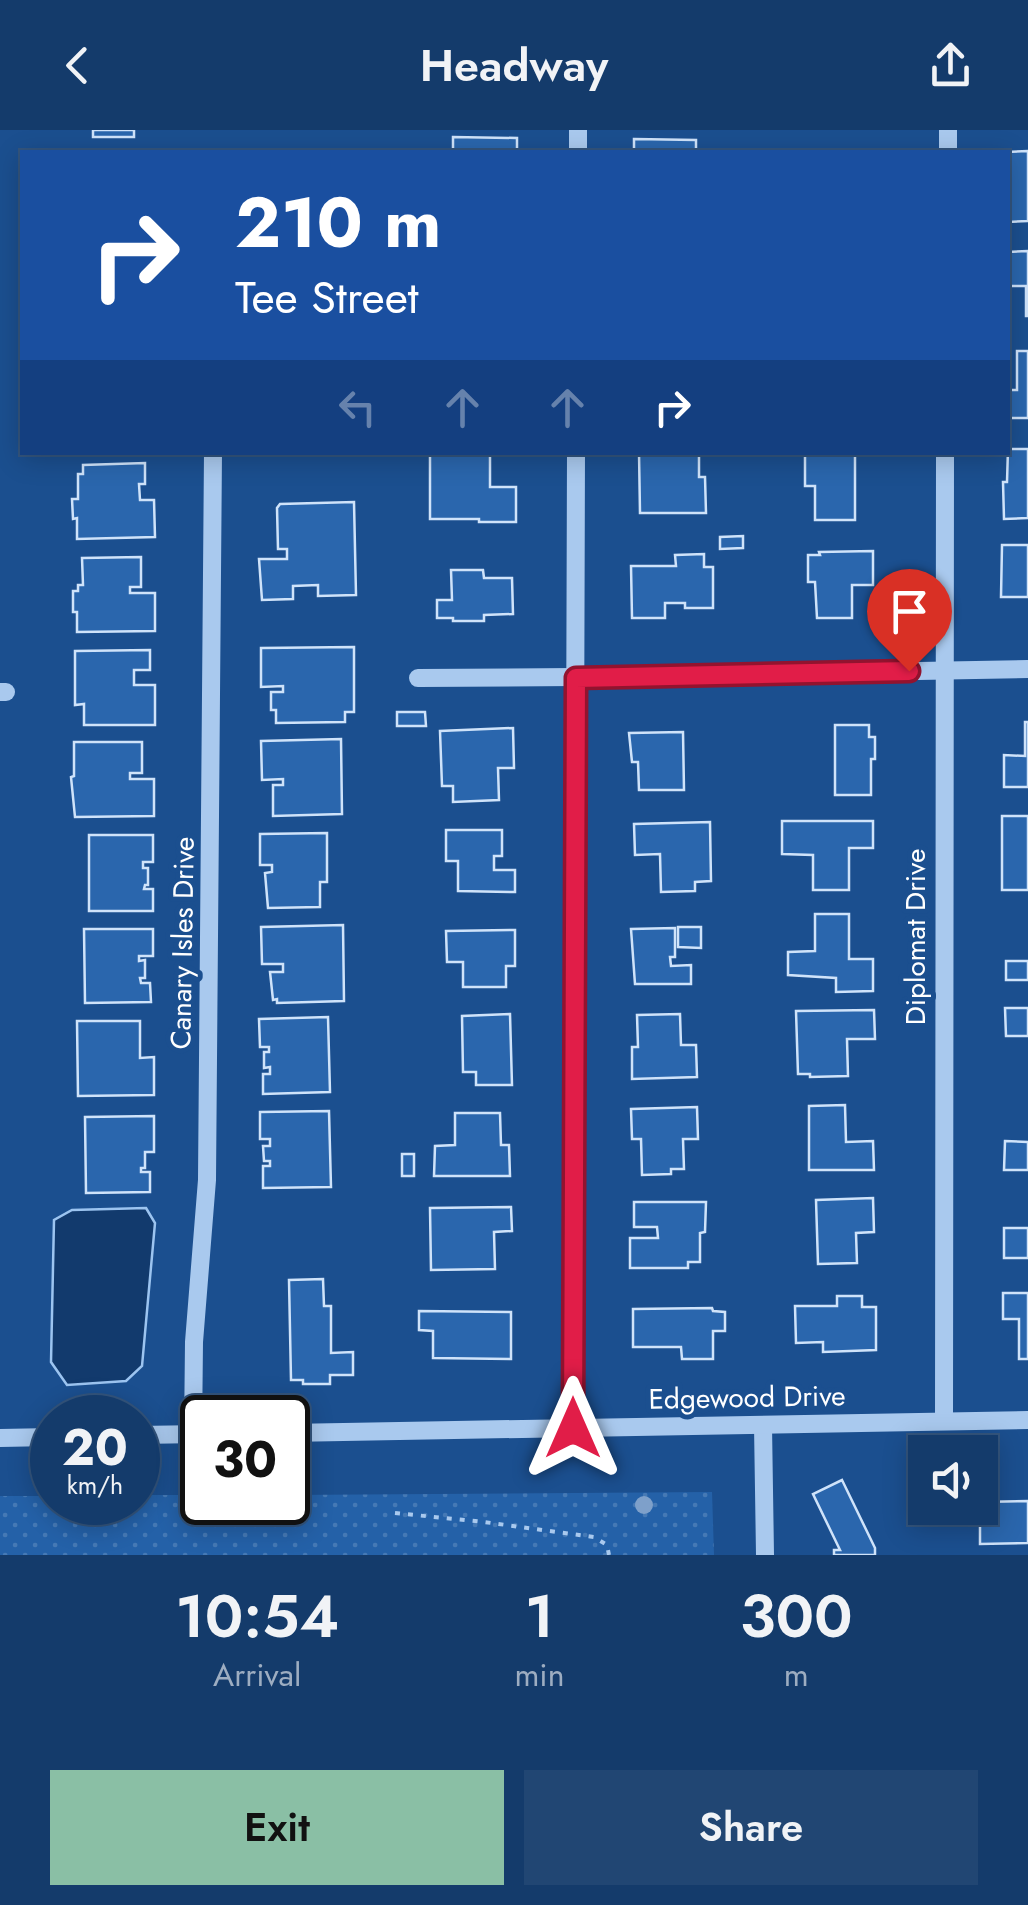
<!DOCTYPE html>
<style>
body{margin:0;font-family:Jost,sans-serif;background:#214673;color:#f1f3f6;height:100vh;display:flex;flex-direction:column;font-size:38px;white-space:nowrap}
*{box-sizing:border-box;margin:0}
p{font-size:32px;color:#9dadc1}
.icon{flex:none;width:55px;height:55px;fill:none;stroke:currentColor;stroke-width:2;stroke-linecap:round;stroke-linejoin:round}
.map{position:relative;height:1425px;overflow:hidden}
.side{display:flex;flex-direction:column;background:#143b6b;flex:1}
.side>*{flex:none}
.banner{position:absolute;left:20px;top:20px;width:990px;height:305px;border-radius:0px;box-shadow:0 5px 25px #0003,0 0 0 2px #33557e;background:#1a4fa0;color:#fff;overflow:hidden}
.controls{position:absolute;left:908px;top:1305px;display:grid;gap:20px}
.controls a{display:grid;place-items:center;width:90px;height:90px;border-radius:0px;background:#143b6b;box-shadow:0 5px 25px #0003,0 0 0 2px #33557e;font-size:50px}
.speed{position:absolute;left:30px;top:1265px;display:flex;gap:20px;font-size:50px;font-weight:700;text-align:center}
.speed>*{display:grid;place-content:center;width:130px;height:130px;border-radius:50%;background:#143b6b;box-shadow:0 5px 25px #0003,0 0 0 2px #33557e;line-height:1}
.speed small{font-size:25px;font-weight:400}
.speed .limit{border:5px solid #111;border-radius:15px;background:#fff;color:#111}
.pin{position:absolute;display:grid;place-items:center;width:85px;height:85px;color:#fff;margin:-102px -42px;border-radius:50% 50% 50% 0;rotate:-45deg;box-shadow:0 0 10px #0007}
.pin .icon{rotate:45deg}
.me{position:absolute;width:110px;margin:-55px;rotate:0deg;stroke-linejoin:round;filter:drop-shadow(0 0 8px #0008)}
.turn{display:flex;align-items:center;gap:35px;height:210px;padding:0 50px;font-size:45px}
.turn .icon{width:130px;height:130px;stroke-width:2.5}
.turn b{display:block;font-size:70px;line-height:85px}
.lanes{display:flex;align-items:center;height:95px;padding:0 50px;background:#0003;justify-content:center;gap:50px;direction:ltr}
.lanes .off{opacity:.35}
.eta{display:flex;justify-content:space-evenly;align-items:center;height:170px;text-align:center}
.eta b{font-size:60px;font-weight:600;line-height:70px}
.action{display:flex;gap:20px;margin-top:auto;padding:20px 50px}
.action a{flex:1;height:115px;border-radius:0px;background:#8abfa5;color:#111;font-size:40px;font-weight:600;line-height:115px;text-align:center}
.action a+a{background:#214673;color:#f1f3f6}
header{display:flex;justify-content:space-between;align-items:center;height:130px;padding:0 50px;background:#143b6b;font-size:45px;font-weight:600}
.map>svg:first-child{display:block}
.grass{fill:url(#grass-dots)}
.water{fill:#123a6d;stroke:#9cc4f0;stroke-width:2.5}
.building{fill:#2a66ad;stroke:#cfe3fa;stroke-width:2.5}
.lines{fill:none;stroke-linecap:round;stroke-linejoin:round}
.path{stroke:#a9c9ee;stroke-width:4;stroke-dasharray:5 8;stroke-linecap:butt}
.minor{stroke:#a9c9ee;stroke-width:18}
.tree{fill:#7ea0ca}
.route-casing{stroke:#92132f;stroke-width:25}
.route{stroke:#e11d48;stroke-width:18}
.labels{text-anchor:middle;stroke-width:10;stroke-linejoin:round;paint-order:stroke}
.street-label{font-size:28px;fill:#fff;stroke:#1b4f8f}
</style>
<header><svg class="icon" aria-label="back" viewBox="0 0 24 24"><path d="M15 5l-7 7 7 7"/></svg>Headway<svg class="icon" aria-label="share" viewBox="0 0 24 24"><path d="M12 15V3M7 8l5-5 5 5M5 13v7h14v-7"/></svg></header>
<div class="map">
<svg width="1028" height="1425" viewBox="0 0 1028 1425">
<defs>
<pattern id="grass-dots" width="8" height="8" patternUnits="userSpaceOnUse" patternTransform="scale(2.5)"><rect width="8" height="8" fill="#2461a8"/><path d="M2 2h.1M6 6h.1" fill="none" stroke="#4579b5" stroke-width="1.8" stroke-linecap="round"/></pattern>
</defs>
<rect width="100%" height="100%" fill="#1b4f8f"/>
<!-- grass -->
<path class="grass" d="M712 1362 714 1425H0V1366H52V1372H138V1365H202V1372H288V1365Z"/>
<!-- water -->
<path class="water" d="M146 1078 155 1093 142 1236 126 1251 67 1255 51 1232 54 1090 72 1080Z"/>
<!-- building -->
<g class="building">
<rect x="93" y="0" width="41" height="7"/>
<path d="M453 7 517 8V22H453Z"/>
<path d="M634 9 696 10V22H634Z"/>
<path d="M1028 21V91L1008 92V22H1006Z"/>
<path d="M1028 121V186H1026V156H1008V122Z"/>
<path d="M1017 221H1028V288H1008V260H1017Z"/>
<path d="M1008 319H1028V388L1004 389 1003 352H1007Z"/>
<path d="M430 322H490V357H516V392H479V389H430Z"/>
<path d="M639 322H699V347H705L706 383H640Z"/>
<path d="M805 322H855V390H815V356H805Z"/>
<path d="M145 333V354H139L140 370H154L155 407 77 409V388L73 389 72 369H78V344H83V335Z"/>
<path d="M354 372 356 465 318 466V455L293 456V469L262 470 259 429H287V419H278L277 378 280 374Z"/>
<path d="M743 406V418L720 419V407Z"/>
<path d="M1002 415H1028V467H1001Z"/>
<path d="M873 421V455H852V488H817L815 452H808V425H820L819 422Z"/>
<path d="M704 424V437H713V478H685V473H665V488H632L631 436H676L675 425Z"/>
<path d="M141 427V457H130V463H155V501L77 502V482H73V461H78V455H83L82 428Z"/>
<path d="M451 440H483L484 448H512L513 484 484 485V491H453V488H437V470H452Z"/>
<path d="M354 517V582H345V592L276 593V580H271V562H283V556L261 557V518Z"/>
<path d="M150 520V540H134V555H155V595H84V574L75 575V521Z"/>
<path d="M397 582H425L426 596H397Z"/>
<path d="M1025 592H1028V657H1004V625L1025 626Z"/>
<path d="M835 595H869V607H875V629H871V665H835Z"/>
<path d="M513 598 514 638H498L499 670 453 672V656H442L440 601Z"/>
<path d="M683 602 684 660H639L638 632H632L629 603Z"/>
<path d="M341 609 342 684 273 686V655H283V649L262 650 261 611Z"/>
<path d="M74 612H142V643H130V649H154V686L75 687 71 647 74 646Z"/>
<rect x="1002" y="686" width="26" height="74"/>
<path d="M782 691H873V718H849V760H813V725L782 724Z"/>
<path d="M710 692 711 751 695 752V761L661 762 660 724 635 725 634 694Z"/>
<path d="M446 700H502V726H494V740H515V762L458 761V731H446Z"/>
<path d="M327 703V752H320V777L268 778 265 743 272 742V735H260V704Z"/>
<path d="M89 705H153V732H143V738H148V755H145L144 759H153V781H89Z"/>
<path d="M815 784H849V829H873V861L836 862V848L788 845V822L815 821Z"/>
<path d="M343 795 344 871 277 873V869L273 870 270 842H283V834H262L261 797Z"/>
<path d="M678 797H701V818L678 817Z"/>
<path d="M675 798V827H670L671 836 691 835V854H635L631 799Z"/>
<path d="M84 799H153V826H139V831L145 830V848H140L141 853H150L151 872 85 873Z"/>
<path d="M515 800V836H506V857H463V832H447L446 801Z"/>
<rect x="1006" y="831" width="22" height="19"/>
<path d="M1005 878H1028V906H1006Z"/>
<path d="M874 880 875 909H847L848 946 810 947V944H798L796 881Z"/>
<path d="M510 884 512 955H476V942H463L462 886Z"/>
<path d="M680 884 681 915H696L697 947 632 949V917H638L637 885Z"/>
<path d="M328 887 330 962 263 964V944H270V937L264 938V922H269V917H260L259 889Z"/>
<path d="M77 891H140V928L154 927V965L78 966Z"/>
<path d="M845 975 846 1012 873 1011 874 1040H809V976Z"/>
<path d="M697 977 698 1009H683L684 1039H671V1044L642 1045 641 1009H632L631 979Z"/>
<path d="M329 981 331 1057 263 1058V1036H270V1031H264L263 1016H270V1009H260V982Z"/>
<path d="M455 983H500L501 1015H509L510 1046H434L435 1016 455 1015Z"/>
<path d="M154 986V1022H145V1038H141V1042H150V1062L86 1063 85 987Z"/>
<path d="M1005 1011 1028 1012V1040H1004Z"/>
<rect x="402" y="1024" width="12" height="22"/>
<path d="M873 1068 874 1102 856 1103 857 1133 818 1134 816 1070Z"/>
<path d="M634 1072H706L705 1102 700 1103V1132H688V1138H630V1108H658L657 1097H634Z"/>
<path d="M511 1077 512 1101 494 1102 495 1139 431 1140 430 1078Z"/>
<rect x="1004" y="1098" width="24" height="30"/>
<path d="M323 1149 324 1176H331V1223L353 1222V1245H330V1254H303V1250H291L289 1150Z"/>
<path d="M1003 1163H1028V1229H1019V1189H1003Z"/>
<path d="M837 1166H862V1177H876V1220L823 1222V1212L796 1213 795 1176H837Z"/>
<path d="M712 1178 713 1181 725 1182V1201H713V1229H682L681 1217H633V1179Z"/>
<path d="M419 1181 511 1182V1229L433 1228V1201L419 1200Z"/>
<path d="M842 1350 875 1418V1425H834V1420H840L813 1364Z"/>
<path d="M1028 1371V1413L980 1414V1372Z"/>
</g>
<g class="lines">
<!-- path -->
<path class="path" d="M395 1383 484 1392 594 1407 607 1415 609 1425"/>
<!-- minor -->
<g class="minor">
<path d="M578 22V0"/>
<path d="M948 22V0"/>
<path d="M418 548 576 547 1028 539"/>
<path d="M0 562H6"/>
<path d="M944 1291 945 322"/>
<path d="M763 1295 765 1425"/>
<path d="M573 1298 576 322"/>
<path d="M288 1303 1028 1290"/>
<path d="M138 1305 202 1304"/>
<path d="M193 1305 194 1212 207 1050 213 322"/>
<path d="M0 1308 52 1307"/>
</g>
</g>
<!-- trees -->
<circle class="tree" cx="644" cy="1375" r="9"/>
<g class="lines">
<defs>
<path id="route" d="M573 1298 576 548 909 541"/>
</defs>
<!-- route casing -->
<use href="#route" class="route-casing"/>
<!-- route -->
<use href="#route" class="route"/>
</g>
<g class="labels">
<!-- street labels -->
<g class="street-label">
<text transform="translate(915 807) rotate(-90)" y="10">Diplomat Drive</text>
<text transform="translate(182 813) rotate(-89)" y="10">Canary Isles Drive</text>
<text transform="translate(747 1267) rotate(-1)" y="10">Edgewood Drive</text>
</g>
</g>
</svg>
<div class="controls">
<a><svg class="icon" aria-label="sound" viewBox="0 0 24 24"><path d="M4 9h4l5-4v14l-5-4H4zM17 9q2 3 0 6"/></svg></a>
</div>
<div class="speed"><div>20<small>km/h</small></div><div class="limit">30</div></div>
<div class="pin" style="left:909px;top:541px;background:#d93025"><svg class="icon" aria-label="arrive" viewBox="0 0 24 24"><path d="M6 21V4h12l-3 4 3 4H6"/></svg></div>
<svg class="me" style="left:573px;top:1298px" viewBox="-20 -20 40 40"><path d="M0-17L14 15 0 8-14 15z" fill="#e11d48" stroke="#fff" stroke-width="4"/></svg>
<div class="banner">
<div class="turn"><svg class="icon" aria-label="right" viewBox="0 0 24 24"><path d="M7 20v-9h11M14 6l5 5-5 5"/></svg><div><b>210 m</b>Tee Street</div></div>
<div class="lanes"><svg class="icon off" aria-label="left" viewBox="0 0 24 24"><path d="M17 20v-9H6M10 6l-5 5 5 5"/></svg><svg class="icon off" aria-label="ahead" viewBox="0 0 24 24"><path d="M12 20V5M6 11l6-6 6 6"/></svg><svg class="icon off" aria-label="ahead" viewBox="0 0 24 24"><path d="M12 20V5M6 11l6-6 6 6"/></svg><svg class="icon" aria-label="right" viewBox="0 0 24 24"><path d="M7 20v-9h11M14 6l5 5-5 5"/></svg></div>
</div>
</div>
<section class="side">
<div class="eta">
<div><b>10:54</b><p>Arrival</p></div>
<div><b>1</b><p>min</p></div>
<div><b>300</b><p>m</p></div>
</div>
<div class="action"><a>Exit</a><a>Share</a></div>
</section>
